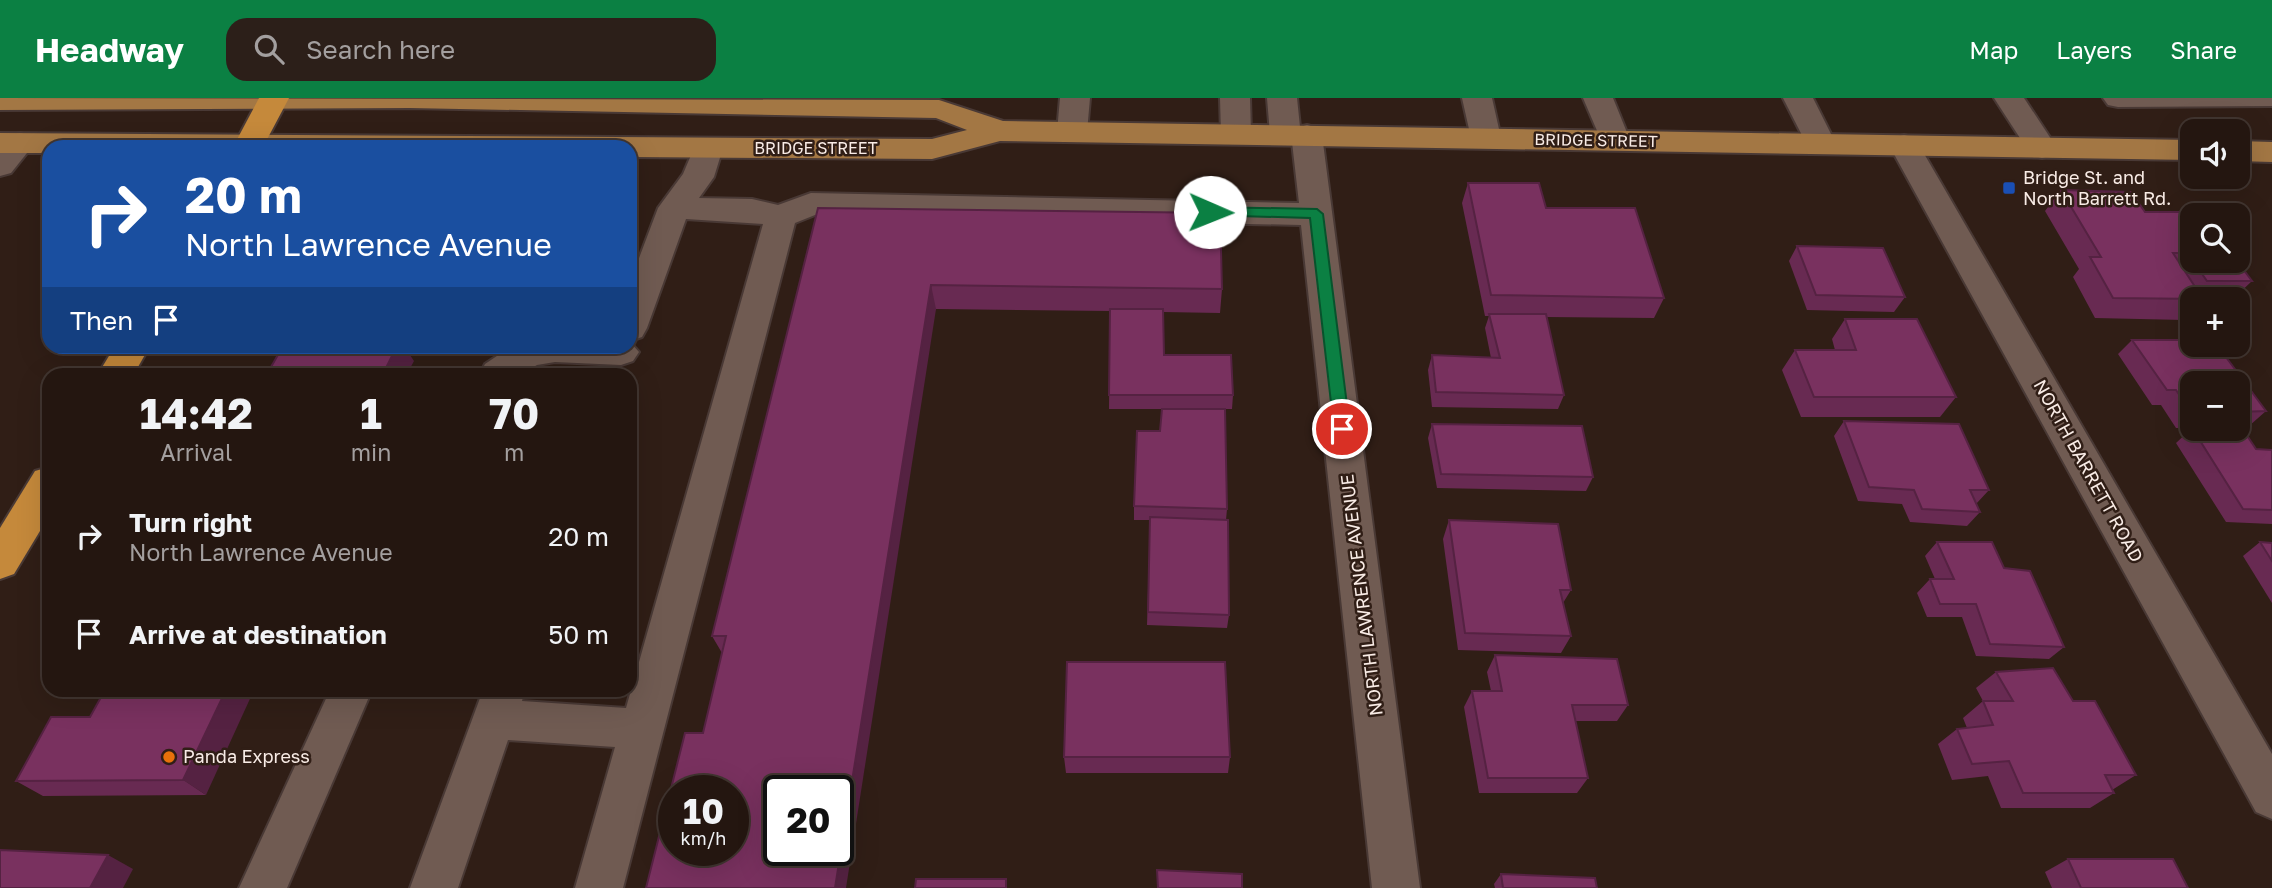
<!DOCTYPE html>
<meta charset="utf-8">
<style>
body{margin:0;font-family:"Golos Text",sans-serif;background:#2c1f19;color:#f1f3f6;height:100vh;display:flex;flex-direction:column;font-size:26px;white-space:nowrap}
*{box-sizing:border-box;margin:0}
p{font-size:23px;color:#a39f9f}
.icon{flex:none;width:38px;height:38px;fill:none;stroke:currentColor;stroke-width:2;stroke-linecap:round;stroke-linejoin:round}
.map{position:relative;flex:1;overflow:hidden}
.sheet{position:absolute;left:42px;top:270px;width:595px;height:329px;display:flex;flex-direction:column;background:#241610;border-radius:21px;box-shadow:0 7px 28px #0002,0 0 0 2px #413530}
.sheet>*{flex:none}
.hud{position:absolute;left:42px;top:42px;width:595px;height:214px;border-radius:21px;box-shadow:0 7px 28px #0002,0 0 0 2px #413530;background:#1a4fa0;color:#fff;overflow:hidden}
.buttons{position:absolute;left:2180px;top:21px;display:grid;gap:14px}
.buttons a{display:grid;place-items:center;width:70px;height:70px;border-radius:14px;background:#241610;box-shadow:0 7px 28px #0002,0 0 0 2px #413530;font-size:35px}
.speed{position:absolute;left:658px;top:677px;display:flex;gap:14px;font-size:35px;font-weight:700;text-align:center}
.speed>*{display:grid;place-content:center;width:91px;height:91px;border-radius:50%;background:#241610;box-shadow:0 7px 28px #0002,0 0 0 2px #413530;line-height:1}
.speed small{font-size:18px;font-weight:400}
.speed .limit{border:4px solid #111;border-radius:10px;background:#fff;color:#111}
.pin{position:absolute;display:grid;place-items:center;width:60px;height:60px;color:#fff;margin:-30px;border:4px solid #fff;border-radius:50%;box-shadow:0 2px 7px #0007}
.me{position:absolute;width:77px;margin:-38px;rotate:91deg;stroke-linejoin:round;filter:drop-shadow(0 0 5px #0008)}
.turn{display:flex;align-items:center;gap:24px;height:147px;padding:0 28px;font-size:32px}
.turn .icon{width:91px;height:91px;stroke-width:2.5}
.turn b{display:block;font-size:49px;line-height:60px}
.then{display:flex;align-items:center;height:66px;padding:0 28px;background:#0003;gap:14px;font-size:26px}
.eta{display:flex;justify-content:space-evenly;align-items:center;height:119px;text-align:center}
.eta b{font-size:42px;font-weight:700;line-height:49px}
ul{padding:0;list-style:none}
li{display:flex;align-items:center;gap:21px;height:98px;padding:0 28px}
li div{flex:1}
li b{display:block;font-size:26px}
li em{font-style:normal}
header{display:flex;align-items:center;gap:42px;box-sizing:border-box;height:98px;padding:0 35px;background:#0b8043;color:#fff}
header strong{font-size:33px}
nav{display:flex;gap:38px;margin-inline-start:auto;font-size:24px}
.search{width:490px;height:63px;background:#2c1f19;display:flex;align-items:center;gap:18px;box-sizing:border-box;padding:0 24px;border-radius:21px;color:#a39f9f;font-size:26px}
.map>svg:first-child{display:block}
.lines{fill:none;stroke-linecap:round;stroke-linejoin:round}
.minor-casing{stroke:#493935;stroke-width:4}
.major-casing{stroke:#493935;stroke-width:4}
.highway-casing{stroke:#493935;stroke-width:4}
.minor{fill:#705b52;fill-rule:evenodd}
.major{fill:#a37744;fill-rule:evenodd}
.highway{fill:#c5893b;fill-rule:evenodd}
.wall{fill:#682a52}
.shaded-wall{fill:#552242}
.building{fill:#79315f;stroke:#552242;stroke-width:2;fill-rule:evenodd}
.route{fill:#0b8043;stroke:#07532c;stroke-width:2}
.transit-dot{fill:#1a4fb4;stroke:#301e16;stroke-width:2.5}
.food-dot{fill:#e8710a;stroke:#301e16;stroke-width:2.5}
.labels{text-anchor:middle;stroke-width:5;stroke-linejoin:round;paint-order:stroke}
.far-street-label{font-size:16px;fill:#f9ece6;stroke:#301e16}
.poi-label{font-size:18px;fill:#f9ece6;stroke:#301e16;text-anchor:start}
.street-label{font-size:18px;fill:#f9ece6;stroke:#301e16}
</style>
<header>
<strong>Headway</strong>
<div class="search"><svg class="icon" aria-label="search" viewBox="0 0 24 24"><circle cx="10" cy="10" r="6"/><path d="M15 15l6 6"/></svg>Search here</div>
<nav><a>Map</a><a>Layers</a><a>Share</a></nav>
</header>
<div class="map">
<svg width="2272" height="790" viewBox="0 0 2272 790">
<rect width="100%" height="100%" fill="#301e16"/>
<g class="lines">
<defs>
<g id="minor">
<path d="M1060 0H1090L1087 34 1083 41 1072 44 1061 41 1057 34Z"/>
<path d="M1220 0H1250L1251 36 1247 43 1236 46 1225 43 1221 36Z"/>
<path d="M1267 0H1297L1300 29 1307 27 1318 30 1322 37 1420 790H1372L1301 127 815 117 795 125 623 790H575L615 649 508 642 458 790H410L483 592H525L522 603 626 610 763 126 686 121 647 230 642 239 630 243V184L658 110 683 76 697 43 708 40 719 43 723 50 714 79 699 100 752 101 778 107 811 95 1299 105 1292 44 1285 46 1274 43 1270 36Z"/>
<path d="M1462 0H1492L1501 40 1497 47 1486 50 1475 47 1471 40Z"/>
<path d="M1583 0H1613L1630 42 1626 49 1615 52 1604 49Z"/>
<path d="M1783 0H1813L1836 46 1832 53 1821 56 1810 53Z"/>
<path d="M1994 0H2024L2057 50 2053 57 2042 60 2031 57Z"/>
<path d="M2103 0H2272V8L2118 9 2108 7Z"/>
<path d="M20 35 31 38 35 45 11 75 0 78V48L9 38Z"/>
<path d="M1904 37 1915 40 1919 47 2272 656V721L2256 714 1889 47 1893 40Z"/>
<path d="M630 244 639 254 633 263 621 267 555 264 537 267 521 276H480L485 266 512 248H630Z"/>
<path d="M330 592H372L287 790H239Z"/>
</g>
<g id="major">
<path d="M0 0 939 2 1003 23 2193 42V62L1000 43 932 61 630 59V49H49V55H0V35L932 41 967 32 936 20 410 10 0 12Z"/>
<path d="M2238 43 2272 44V64L2238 63Z"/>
</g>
<g id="highway">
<path d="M259 0H289L263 49H233Z"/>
<path d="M115 248H150L134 276H98Z"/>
<path d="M49 369V418L14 476 0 481V430L35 373Z"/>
</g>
</defs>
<!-- minor casing -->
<use href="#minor" class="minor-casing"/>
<!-- major casing -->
<use href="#major" class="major-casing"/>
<!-- highway casing -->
<use href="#highway" class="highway-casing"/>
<!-- minor -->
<use href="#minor" class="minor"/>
<!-- major -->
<use href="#major" class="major"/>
<!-- highway -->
<use href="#highway" class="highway"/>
</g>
<!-- wall -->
<g class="wall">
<path d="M1468 85 1546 110 1664 200 1654 220 1546 219 1564 297 1558 311 1432 309 1428 272 1432 257 1491 260 1485 230 1489 218H1485L1462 105Z"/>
<path d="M2061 92 2145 114 2252 183 2233 201H2193V213L2184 222 2095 220 2073 179 2079 171 2045 113Z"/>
<path d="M818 110 1222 191 1220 215 1163 214 1164 257 1233 297 1232 311H1225L1227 411 1226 422 1229 517 1227 530 1147 527 1150 422H1134V408L1160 333 1162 311H1109L1110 213 936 211 703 635 722 555 712 538Z"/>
<path d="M1797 148 1905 199 1894 214 1807 212 1789 163Z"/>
<path d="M1845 221 1956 299 1940 319H1801L1782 272 1795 252H1835L1832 241Z"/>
<path d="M2132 242H2193V247H2217L2266 313 2249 328H2238V285H2193V330H2176L2161 307H2152L2118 256Z"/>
<path d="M1844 323 1989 392 1976 406 1980 414 1967 428 1910 424 1902 406 1858 403 1834 338Z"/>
<path d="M1432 326 1593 379 1586 393 1437 390 1428 340Z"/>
<path d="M2192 330 2256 351 2272 352V426L2226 424 2176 345Z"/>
<path d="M1449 422 1571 492 1563 505 1571 538 1561 555 1458 552 1443 441Z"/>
<path d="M1937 444 2004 470 2064 549 2049 561 1976 558 1962 519H1927L1917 495 1930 481H1935L1925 458Z"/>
<path d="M2260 444 2272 445V505L2243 458Z"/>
<path d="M1495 557 1628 607 1617 623H1575L1588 680 1577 695H1479L1464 609 1472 593H1491L1487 574Z"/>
<path d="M1996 574 2073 603 2136 677 2112 692 2114 695 2090 710H2001L1988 678 1952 682 1938 646 1957 631 1967 630 1963 620 1983 603 1976 590Z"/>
<path d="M90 619 206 697 43 698 16 683Z"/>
<path d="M1064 659H1230L1228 675H1066Z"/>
<path d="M2068 761 2188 790H2052L2045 774Z"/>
<path d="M1501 776 1597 790H1495L1494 786Z"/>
</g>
<!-- shaded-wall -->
<g class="shaded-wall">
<path d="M931 187 936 211 846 790H835Z"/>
<path d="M397 248H404L414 263 407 276H383Z"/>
<path d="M226 592H254L206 697 183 682Z"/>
<path d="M108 757 133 771 123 790H90Z"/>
</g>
<!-- building -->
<g class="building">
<path d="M1468 85H1539L1546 110H1635L1664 200 1491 197Z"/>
<path d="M2061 92 2131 94 2145 114H2203L2205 117H2193V162L2187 155H2173L2203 201 2113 200 2090 159H2101Z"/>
<path d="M818 110 1220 115 1222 191 931 187 835 790H646L685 635H703L726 538H712ZM674 693H733V752H674ZM779 693H838V752H779Z"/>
<path d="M1797 148 1883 150 1905 199 1816 197Z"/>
<path d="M2193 163H2237L2252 183H2207Z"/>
<path d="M1110 211H1163L1164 257H1231L1233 297H1109Z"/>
<path d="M1489 216H1546L1564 297 1436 294 1432 257 1500 260Z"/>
<path d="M1845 221H1917L1956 299H1814L1795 252H1856Z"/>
<path d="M2132 242H2193V247H2217L2266 313 2238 314V285H2193V316H2192L2176 292H2167Z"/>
<path d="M283 248H397L383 276H267Z"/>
<path d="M1162 311H1225L1227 411 1134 408 1137 333H1160Z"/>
<path d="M1844 323 1959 326 1989 392H1970L1980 414 1922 411 1914 392 1869 389Z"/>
<path d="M1432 326 1582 328 1593 379 1441 376Z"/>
<path d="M2192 330H2242L2256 351 2272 352V412L2243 411Z"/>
<path d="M1150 419 1228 422 1229 517 1148 514Z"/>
<path d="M1449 422 1558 426 1571 492H1560L1571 538 1465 535Z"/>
<path d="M1937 444H1992L2004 470 2030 473 2064 549 1990 546 1976 506H1940L1930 481H1954Z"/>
<path d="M2260 444 2272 445V463Z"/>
<path d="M1495 557 1617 561 1628 607H1572L1588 680H1488L1472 593H1502Z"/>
<path d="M1067 564H1225L1230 659H1064Z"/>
<path d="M2053 570 2073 603H2095L2136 677H2105L2114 695H2023L2009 663 1972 666 1957 631 1993 627 1983 603H2013L1996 574Z"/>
<path d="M105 592H226L183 682 16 683 51 619H90Z"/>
<path d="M0 752 108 757 90 790H0Z"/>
<path d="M2068 761H2173L2188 790H2081Z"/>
<path d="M1157 772 1242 776V790H1158Z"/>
<path d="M1501 776 1595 780 1597 790H1503Z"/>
<path d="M916 781H1006V790H915Z"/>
</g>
<!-- route -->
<path class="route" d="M1210 109 1317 111 1323 116 1350 331 1347 336 1342 337 1334 331 1310 120 1205 117 1203 114Z"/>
<!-- markers -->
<rect class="transit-dot" x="2002" y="83" width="14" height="14" rx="3.5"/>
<circle class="food-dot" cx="169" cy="659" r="7"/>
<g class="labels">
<!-- far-street labels -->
<g class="far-street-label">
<text transform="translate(1596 42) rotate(1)" y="6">BRIDGE STREET</text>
<text x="816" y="56">BRIDGE STREET</text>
</g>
<!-- poi labels -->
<g class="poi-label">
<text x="2023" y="86">Bridge St. and<tspan x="2023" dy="21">North Barrett Rd.</tspan></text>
<text x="183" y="665">Panda Express</text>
</g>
<!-- street labels -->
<g class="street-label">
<text transform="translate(2088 373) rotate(61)" y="6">NORTH BARRETT ROAD</text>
<text transform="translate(1362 497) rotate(-97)" y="6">NORTH LAWRENCE AVENUE</text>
</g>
</g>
</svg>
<div class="buttons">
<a><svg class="icon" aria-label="sound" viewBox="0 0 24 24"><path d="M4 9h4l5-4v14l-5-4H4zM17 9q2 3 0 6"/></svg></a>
<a><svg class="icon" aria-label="search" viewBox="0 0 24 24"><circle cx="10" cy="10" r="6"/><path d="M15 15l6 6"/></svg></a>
<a>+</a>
<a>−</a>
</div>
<div class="speed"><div>10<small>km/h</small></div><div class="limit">20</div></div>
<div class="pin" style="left:1342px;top:331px;background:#d93025"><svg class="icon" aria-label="arrive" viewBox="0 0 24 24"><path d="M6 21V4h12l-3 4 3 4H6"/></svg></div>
<svg class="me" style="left:1210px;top:114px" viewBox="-20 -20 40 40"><circle r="19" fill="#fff"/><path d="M0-13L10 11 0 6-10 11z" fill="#0b8043"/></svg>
<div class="hud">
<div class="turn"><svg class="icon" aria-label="right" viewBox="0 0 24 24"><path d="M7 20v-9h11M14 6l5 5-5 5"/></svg><div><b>20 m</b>North Lawrence Avenue</div></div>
<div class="then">Then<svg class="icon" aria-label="arrive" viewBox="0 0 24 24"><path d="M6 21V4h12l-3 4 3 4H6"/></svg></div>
</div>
<section class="sheet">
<div class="eta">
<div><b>14:42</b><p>Arrival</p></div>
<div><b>1</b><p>min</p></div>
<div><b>70</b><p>m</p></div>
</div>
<ul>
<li><svg class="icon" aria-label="right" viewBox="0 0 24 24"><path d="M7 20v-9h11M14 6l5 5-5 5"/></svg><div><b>Turn right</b><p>North Lawrence Avenue</p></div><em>20 m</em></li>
<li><svg class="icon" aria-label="arrive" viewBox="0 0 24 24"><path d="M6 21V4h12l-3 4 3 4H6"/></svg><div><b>Arrive at destination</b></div><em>50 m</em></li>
</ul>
</section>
</div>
